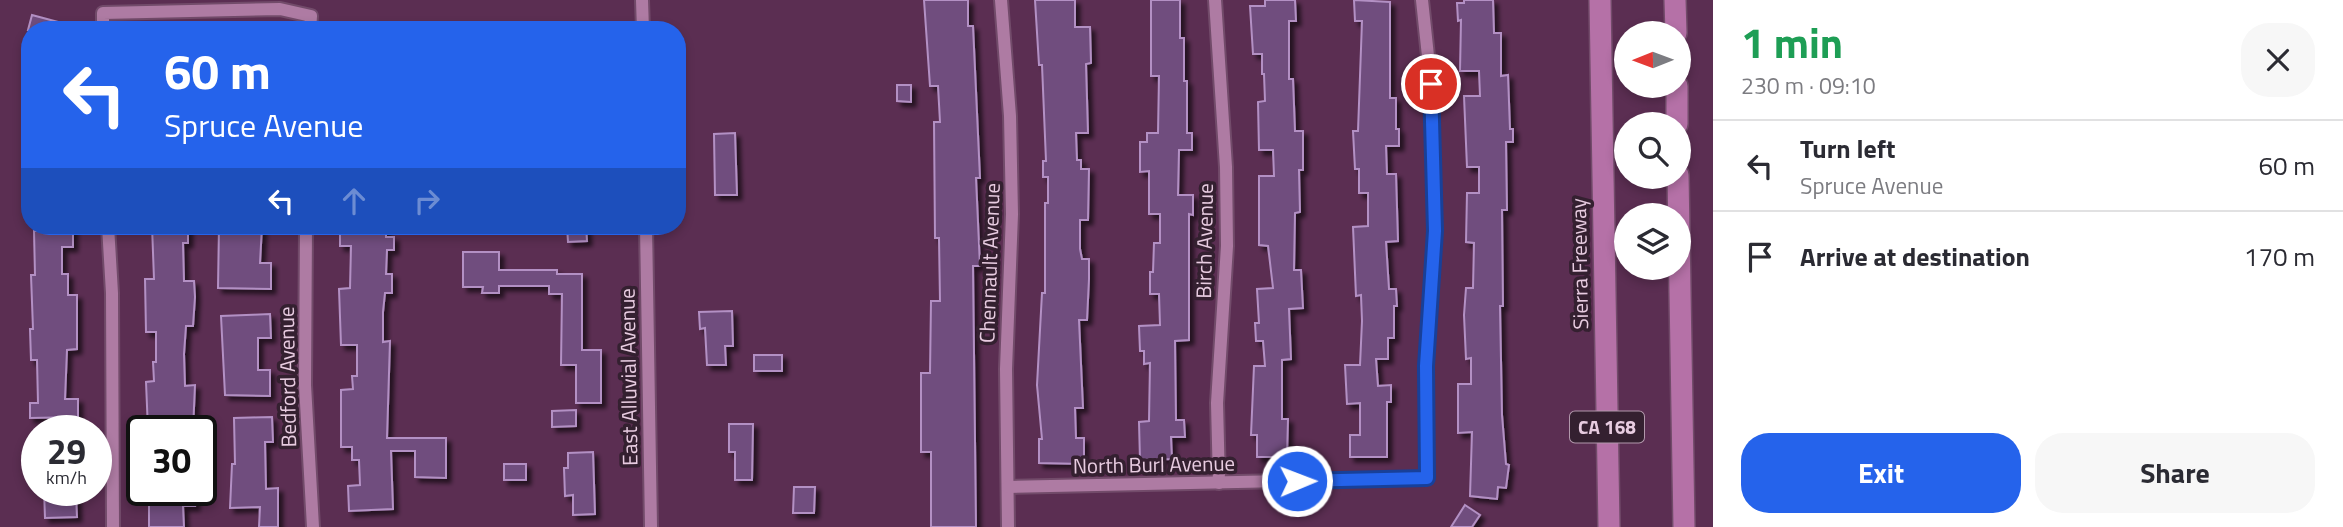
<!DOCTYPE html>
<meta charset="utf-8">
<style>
body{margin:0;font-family:"Titillium Web",sans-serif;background:#f7f7f7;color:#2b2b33;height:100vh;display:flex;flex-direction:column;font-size:26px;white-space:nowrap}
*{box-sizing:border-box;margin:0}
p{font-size:23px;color:#7c7c81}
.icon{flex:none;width:38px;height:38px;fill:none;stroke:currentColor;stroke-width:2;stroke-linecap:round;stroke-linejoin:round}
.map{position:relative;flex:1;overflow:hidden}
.drawer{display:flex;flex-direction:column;background:#fff;width:630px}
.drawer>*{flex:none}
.top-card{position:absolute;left:21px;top:21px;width:665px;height:214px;border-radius:28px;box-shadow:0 4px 10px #0003;background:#2563eb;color:#fff;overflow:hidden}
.needle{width:46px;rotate:269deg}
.fabs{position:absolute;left:1614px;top:21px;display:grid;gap:14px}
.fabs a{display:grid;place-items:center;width:77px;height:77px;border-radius:50%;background:#fff;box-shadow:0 4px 10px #0003;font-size:35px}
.speed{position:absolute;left:21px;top:415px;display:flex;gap:14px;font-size:35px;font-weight:700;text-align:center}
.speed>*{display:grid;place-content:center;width:91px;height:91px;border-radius:50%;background:#fff;box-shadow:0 4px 10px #0003;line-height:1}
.speed small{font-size:18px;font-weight:400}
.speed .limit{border:4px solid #111;border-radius:10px;background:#fff;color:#111}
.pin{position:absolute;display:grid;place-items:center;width:60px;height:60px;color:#fff;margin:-30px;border:4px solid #fff;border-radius:50%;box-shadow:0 2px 7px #0007}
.me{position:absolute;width:77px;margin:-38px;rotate:89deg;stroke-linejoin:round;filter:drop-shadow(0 0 5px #0008)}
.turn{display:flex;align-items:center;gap:24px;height:147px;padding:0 28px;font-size:32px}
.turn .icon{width:91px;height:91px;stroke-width:2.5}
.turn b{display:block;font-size:49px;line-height:60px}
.lanes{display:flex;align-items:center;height:66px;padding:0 28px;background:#0003;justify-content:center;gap:35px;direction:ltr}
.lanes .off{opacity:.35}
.round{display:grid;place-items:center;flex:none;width:74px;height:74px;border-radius:28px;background:#f7f7f7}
.overview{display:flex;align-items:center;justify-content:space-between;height:119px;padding:0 28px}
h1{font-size:42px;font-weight:700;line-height:52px;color:#1e9e55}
.action{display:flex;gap:14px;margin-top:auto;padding:14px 28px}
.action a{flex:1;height:80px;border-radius:28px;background:#2563eb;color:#fff;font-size:28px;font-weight:700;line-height:80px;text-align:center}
.action a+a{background:#f7f7f7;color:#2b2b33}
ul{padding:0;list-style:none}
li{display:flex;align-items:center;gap:21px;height:91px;padding:0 28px;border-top:2px solid #e1e1e2}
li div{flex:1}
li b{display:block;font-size:26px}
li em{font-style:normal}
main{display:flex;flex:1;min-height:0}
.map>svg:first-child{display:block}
.building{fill:#6f4e7e;stroke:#b390c4;stroke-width:2;filter:url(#shadow)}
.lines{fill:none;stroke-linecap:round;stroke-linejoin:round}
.minor-casing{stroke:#724b6a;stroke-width:16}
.highway-casing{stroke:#724b6a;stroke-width:24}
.minor{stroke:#ae7ba3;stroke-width:12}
.highway{stroke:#b571a7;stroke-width:21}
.route-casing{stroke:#184099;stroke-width:18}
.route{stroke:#2563eb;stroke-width:12}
.labels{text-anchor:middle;stroke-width:7;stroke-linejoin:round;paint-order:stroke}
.shield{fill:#342030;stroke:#b298ac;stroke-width:2}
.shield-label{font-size:19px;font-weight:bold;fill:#e8cce1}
.street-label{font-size:21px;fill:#e8cce1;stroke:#342030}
</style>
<main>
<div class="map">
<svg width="1713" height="527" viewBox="0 0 1713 527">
<defs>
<filter id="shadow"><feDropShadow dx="4.5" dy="4.5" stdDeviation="2" flood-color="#0009"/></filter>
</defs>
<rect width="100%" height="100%" fill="#5b2e52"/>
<!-- building -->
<g class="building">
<path d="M924 0H968V26H973L980 178H976L980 266H973L976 527H931V452H921V373H930L931 301H940L939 238H935L934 122H940L938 86H930Z"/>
<path d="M1035 0H1075V27H1090L1091 63 1086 64 1088 133H1076L1077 160H1081V169H1089L1088 220H1080V249L1082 259H1089V279L1087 320H1079L1083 408H1075L1076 438H1084V464L1039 463V439H1042L1037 385 1042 293H1045V203H1048V177H1043V161H1046L1042 65H1039Z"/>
<path d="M1151 0H1180V38H1184V81H1187V133H1192V150H1179L1178 195H1193V215L1189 214V340L1175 341 1176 420H1184L1185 437H1171L1172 459 1140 460 1139 422 1149 421 1150 363 1144 364V351H1140L1139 326 1160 325 1159 294H1150V272H1153L1154 243H1160V214H1149V171L1140 172V142H1147V133H1158L1159 76H1151Z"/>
<path d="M1265 0H1295L1296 21H1289V79H1293L1295 131H1303V170H1299L1300 212 1295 213 1294 270H1301L1303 308 1289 309 1291 359 1282 360V419H1288L1287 457H1257V435H1251L1254 366H1265L1263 341H1256L1255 323H1259L1257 289 1273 288 1268 246 1259 245V176H1274L1273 150H1259L1258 102 1265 101 1264 74H1262V54H1253L1250 6H1265Z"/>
<path d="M1354 0 1390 2V98H1396V129H1399V146H1386L1387 174H1396L1398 241 1386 242 1389 289H1396L1397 306H1394V338H1388V359H1376L1378 386 1391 385V402H1387V457H1350V435H1360V403L1347 404 1345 365H1360L1362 321 1361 295 1356 296 1353 227 1368 226V193H1359V169H1355L1353 131H1358L1362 21H1355Z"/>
<path d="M1464 0H1493L1494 33H1501V76L1508 75 1510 129H1513V142H1506L1507 210H1502L1503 306H1500L1502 415 1506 464 1509 465 1506 488 1498 487 1497 499 1470 496 1472 432 1458 433V384H1471V358L1466 359 1464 315 1466 288H1473L1474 243 1466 242 1467 193H1479V167H1467L1464 96H1480L1479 71H1460L1461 20 1458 21 1457 3H1464Z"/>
<path d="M32 15 73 26 72 30H28Z"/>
<path d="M897 85H911V102L897 101Z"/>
<path d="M735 133 737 195H715L714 134Z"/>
<path d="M55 226H73V247H62V274H68V295H77V349L67 350 65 399H78V417L30 418V403H38L37 360H31L30 329H33L31 275H35L34 231H55Z"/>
<path d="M152 226H188V243H183L184 281H194L195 297 193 326H186L184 354 185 386 195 385 193 430H148L146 382 154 381 153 362H156V332H146L145 279H154Z"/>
<path d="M219 226H262L260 263H271V289L218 288Z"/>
<path d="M340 226H386V237H394V250H387L386 274H392V293H385L383 312V342L390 341 387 438H446V478L415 477V451H391L393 509 349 511 348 486 360 485 359 460H352V447H341V390L353 389 352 376H357V345H341L339 289 350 288 351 246H340Z"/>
<path d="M567 226H586L587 241 568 242Z"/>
<path d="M463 252H499V270H557V274H582V350H601V403H576V365H561L562 294H549V286H499V293H482L483 287H463Z"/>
<path d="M732 311 733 346H725L726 365H707L705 328 700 329 699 312Z"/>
<path d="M270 314 271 338H258V370H270V396L225 395 221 316Z"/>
<rect x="754" y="355" width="28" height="16"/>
<path d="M576 410V426L552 427V411Z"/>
<path d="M272 417 273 442H265L266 489 278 488V527H259L260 507 230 508 232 464H235L234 418Z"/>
<path d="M729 424H753L752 480H735V452H729Z"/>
<path d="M593 452 595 514 573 515V495L565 496 564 468H568V453Z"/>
<rect x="504" y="464" width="22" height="16"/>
<path d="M794 487H815L814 513H793Z"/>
<path d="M44 490H67V495H76L77 517 45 518Z"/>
<path d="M149 490H194L195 506H183L184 527H149Z"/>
<path d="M1465 505 1480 515 1472 527H1451Z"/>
</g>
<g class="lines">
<defs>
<g id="minor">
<path d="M642 0 643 30"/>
<path d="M1001 0 1010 116 1012 214 1006 369 1008 527"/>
<path d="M1215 0 1226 167 1227 246 1217 403 1219 483"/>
<path d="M103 30V13L280 9 311 16 310 30"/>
<path d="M108 226 112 293 113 527"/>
<path d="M306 226 305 385 313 527"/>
<path d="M646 226 651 527"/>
<path d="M1008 487 1427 478 1426 366 1435 231 1431 84 1422 0"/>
</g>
<g id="highway">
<path d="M1600 0 1609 527"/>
<path d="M1675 0 1676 33"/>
<path d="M1677 86V124"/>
<path d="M1678 175 1684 527"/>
</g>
</defs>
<!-- minor casing -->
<use href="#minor" class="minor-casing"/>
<!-- highway casing -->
<use href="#highway" class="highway-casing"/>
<!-- minor -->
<use href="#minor" class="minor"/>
<!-- highway -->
<use href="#highway" class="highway"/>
</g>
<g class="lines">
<defs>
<path id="route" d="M1297 481 1427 478 1426 366 1435 231 1431 84"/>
</defs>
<!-- route casing -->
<use href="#route" class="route-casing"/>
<!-- route -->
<use href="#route" class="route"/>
</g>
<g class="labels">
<!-- shield labels -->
<rect class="shield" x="1570" y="411.5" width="74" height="31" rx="5"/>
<g class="shield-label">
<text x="1607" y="434">CA 168</text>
</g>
<!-- street labels -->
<g class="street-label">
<text transform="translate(1205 241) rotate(-89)" y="7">Birch Avenue</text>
<text transform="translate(990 263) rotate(-88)" y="7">Chennault Avenue</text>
<text transform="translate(1580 264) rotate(-91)" y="7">Sierra Freeway</text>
<text transform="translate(288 377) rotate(-91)" y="7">Bedford Avenue</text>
<text transform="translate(629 377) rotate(-91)" y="7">East Alluvial Avenue</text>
<text transform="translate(1154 465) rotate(-1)" y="7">North Burl Avenue</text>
</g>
</g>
</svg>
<div class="fabs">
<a><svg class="needle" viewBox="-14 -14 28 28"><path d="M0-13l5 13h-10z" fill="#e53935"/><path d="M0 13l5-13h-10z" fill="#7c7c81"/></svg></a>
<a><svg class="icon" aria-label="search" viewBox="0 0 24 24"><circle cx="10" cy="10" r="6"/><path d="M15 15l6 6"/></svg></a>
<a><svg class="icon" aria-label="layers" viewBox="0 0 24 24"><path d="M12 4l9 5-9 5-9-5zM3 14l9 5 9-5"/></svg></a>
</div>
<div class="speed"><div>29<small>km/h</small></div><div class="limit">30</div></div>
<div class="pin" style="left:1431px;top:84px;background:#d93025"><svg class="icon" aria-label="arrive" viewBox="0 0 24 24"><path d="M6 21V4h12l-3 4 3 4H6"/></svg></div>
<svg class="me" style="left:1297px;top:481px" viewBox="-20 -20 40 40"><circle r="17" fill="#2563eb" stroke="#fff" stroke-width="3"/><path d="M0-11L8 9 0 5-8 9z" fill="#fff"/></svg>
<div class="top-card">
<div class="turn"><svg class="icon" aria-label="left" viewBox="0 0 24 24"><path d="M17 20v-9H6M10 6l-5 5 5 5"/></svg><div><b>60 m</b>Spruce Avenue</div></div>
<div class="lanes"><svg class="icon" aria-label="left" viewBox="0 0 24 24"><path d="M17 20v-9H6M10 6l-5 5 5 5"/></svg><svg class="icon off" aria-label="ahead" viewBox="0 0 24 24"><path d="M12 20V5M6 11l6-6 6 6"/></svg><svg class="icon off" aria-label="right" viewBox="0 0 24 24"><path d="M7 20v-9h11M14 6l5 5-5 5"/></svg></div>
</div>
</div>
<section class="drawer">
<div class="overview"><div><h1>1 min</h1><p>230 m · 09:10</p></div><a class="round"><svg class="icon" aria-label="close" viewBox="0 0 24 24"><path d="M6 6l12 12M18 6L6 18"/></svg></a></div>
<ul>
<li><svg class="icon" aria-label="left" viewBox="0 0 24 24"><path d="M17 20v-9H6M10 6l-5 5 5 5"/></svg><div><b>Turn left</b><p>Spruce Avenue</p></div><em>60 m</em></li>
<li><svg class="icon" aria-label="arrive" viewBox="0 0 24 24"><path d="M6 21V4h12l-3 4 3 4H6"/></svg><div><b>Arrive at destination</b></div><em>170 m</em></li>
</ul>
<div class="action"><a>Exit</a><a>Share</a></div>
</section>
</main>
